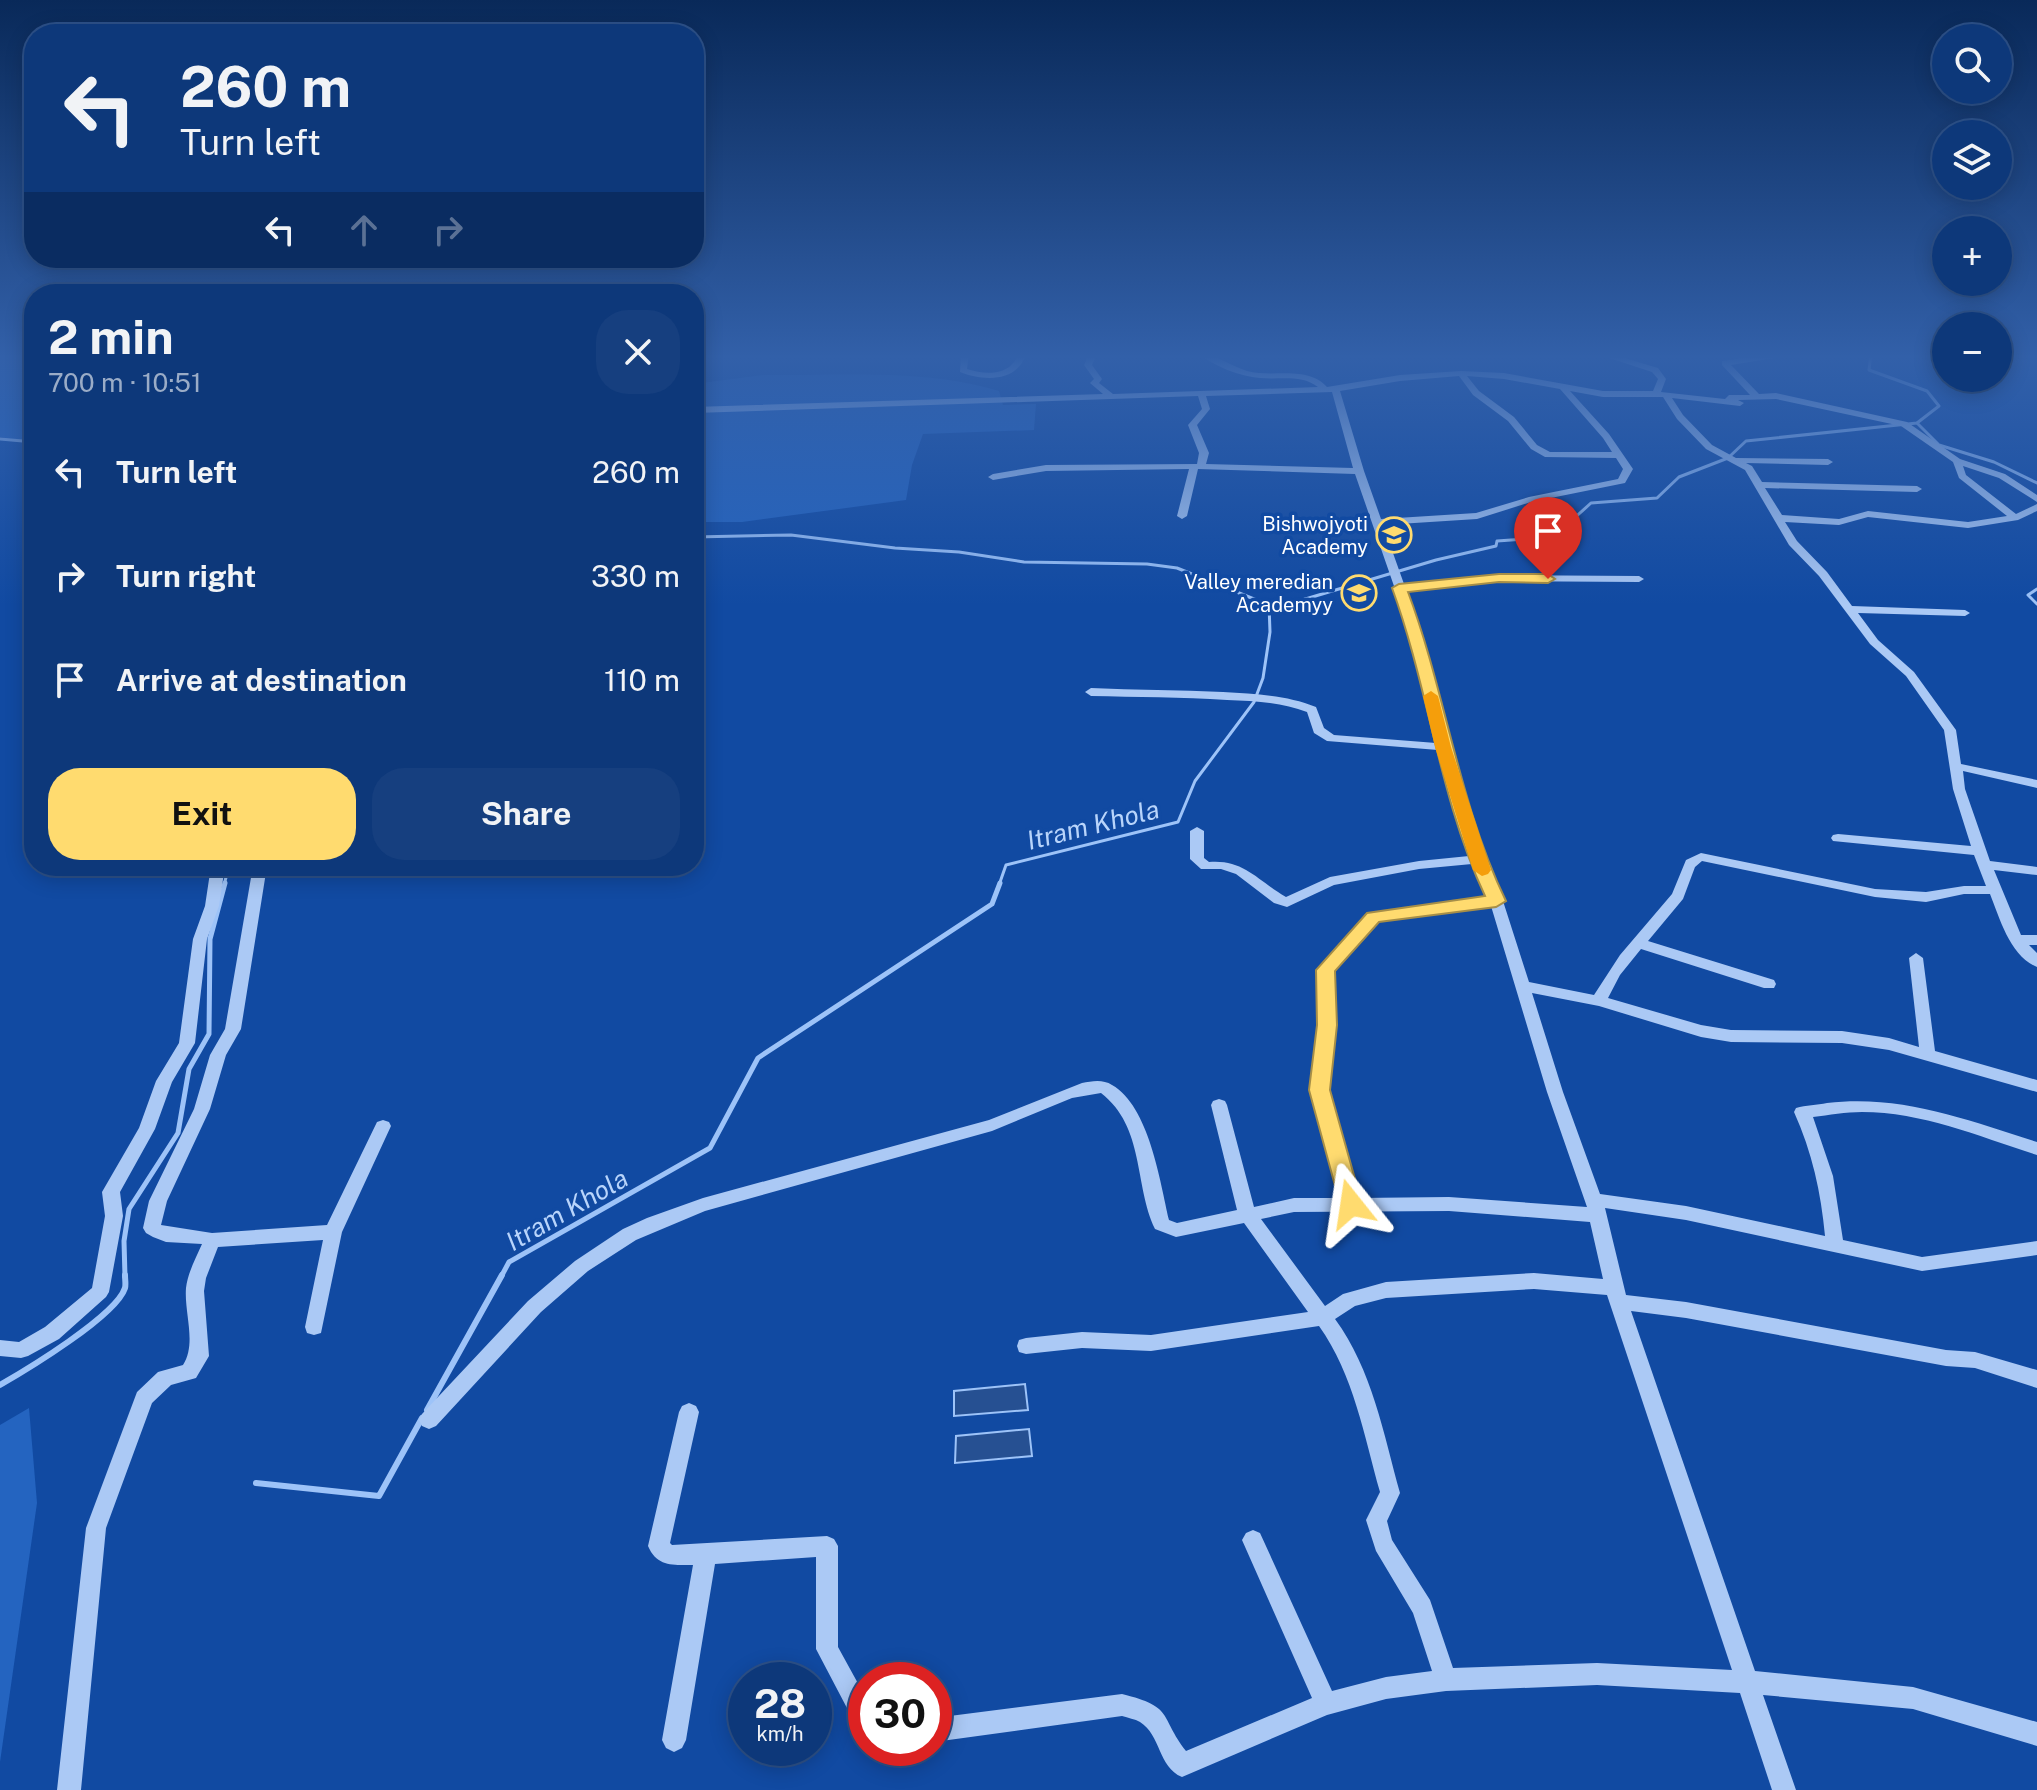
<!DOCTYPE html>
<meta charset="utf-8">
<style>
body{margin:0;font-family:"Public Sans",sans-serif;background:#163f7f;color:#f1f3f6;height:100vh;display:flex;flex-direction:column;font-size:30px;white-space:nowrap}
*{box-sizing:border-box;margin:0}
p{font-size:26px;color:#9aacc7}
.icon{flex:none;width:44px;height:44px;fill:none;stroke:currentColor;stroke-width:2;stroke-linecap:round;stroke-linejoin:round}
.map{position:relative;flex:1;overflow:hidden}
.sheet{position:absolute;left:24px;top:284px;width:680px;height:592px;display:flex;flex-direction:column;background:#0d387a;border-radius:32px;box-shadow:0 4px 20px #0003,0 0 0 2px #2d528b}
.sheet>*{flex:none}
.top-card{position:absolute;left:24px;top:24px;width:680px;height:244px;border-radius:32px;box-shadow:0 4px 20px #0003,0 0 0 2px #2d528b;background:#0d387a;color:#f1f3f6;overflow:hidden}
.buttons{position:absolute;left:1932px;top:24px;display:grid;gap:16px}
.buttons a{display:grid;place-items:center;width:80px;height:80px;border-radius:50%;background:#0d387a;box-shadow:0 4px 20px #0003,0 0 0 2px #2d528b;font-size:40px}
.speed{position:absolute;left:728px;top:1662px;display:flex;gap:16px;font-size:40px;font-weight:700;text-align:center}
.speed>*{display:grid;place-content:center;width:104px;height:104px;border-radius:50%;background:#0d387a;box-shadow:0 4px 20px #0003,0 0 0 2px #2d528b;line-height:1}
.speed small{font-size:20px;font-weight:400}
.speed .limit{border:12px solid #d22;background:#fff;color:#111}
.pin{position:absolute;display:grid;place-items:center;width:68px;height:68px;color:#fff;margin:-82px -34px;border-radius:50% 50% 50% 0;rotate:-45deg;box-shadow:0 0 8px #0007}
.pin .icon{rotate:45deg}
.me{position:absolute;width:88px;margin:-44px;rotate:345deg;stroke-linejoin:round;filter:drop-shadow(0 0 6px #0008)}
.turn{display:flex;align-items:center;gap:28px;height:168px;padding:0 24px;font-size:36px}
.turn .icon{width:104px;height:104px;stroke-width:2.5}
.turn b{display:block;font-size:56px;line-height:68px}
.lanes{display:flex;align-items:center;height:76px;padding:0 24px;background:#0003;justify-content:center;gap:40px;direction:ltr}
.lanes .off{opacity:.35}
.round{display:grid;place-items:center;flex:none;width:84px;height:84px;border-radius:32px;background:#163f7f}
.head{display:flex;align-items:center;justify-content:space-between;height:136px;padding:0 24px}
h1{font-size:48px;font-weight:700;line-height:60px}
.button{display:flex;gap:16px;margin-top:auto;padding:16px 24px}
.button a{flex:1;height:92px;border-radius:32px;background:#ffdb6f;color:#111;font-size:32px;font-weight:700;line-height:92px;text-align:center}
.button a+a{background:#163f7f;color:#f1f3f6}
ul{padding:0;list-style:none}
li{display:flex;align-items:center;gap:24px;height:104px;padding:0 24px}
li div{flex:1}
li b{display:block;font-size:30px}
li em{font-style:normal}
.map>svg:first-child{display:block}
.green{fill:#2464c0}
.water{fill:#265092;stroke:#9dc3f8;stroke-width:2}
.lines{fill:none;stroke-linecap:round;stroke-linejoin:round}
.stream-far2{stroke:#9dc3f8;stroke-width:3}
.stream-far1{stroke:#9dc3f8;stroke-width:5}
.stream{stroke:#9dc3f8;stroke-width:6}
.minor{fill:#abc9f5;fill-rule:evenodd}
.route{fill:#ffdb6f;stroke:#a68e48;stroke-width:2}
.slow{fill:#f59e0b}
.labels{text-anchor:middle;stroke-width:7;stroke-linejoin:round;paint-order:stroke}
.far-poi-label{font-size:20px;fill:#fff;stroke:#114aa2;text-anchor:end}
.water-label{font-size:26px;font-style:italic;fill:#b8d4fb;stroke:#114aa2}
</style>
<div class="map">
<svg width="2037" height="1790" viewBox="0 0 2037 1790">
<rect width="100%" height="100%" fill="#114aa2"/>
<!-- green -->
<g class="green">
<path d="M0 354H34V443L0 437Z"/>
<path d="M763 375C841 376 924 368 999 391L1003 405 1036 404 1034 430 923 434 912 465 906 500 742 522H694V384Z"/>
<path d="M29 1408 37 1503 0 1762V1425Z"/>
</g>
<!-- water -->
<g class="water">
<path d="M1025 1384 1028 1410 954 1416V1391Z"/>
<path d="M1029 1429 1032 1456 955 1463 956 1436Z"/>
</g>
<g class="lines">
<!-- stream-far2 -->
<g class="stream-far2">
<path d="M1917 423 1939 445 1994 462 2037 483"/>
<path d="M0 439 34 442"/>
<path d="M694 537 791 535 895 548 959 552 1024 562 1147 564 1177 568 1269 605"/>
<path d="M2037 589 2028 595 2037 604"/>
<path d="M224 885 229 866"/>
<path d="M999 885 1006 865 1178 822 1195 781 1254 702 1263 678 1270 632 1269 605 1292 603 1436 560 1496 546 1497 541 1525 539 1548 533 1570 522 1591 503 1657 498 1679 477 1728 458 1746 441 1917 423 1939 406 1927 391 1869 370 1871 354"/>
</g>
<!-- stream-far1 -->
<g class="stream-far1">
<path d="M125 1277 124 1241 129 1209 178 1133 189 1069 209 1034 210 939 225 883"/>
<path d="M501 1277 509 1262 710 1148 758 1058 992 904 1000 883"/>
</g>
<!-- stream -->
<g class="stream">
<path d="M0 1385C26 1370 116 1316 125 1288 126 1284 125 1280 125 1275"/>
<path d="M427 1410 502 1275"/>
<path d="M256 1483 379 1496 422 1418"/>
</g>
<!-- minor -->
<g class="minor">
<path d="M961 354H969L967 369C986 375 1011 376 1018 354H1026C1017 383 983 381 960 372Z"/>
<path d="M1089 354H1097L1092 365 1102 379 1099 383 1113 394 1318 387C1301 374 1280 380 1260 378 1239 376 1216 367 1199 354 1216 354 1231 366 1247 371 1273 378 1307 365 1327 387L1400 375 1461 371 1504 373 1603 391H1653L1658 379 1652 372 1597 354H1611L1658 368 1666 379 1661 392 1725 399 1729 395H1750L1722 365V361L1773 354H1799L1731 365 1759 394 1776 393 1907 422 1960 459 2005 474 2037 495V502L1999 478 1963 466 1966 475 2016 514 2037 504V511L2018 520 1968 528 1868 517 1839 525 1785 522 1797 541 1827 572 1852 606 1965 610 1970 613 1965 616 1858 613 1878 640 1914 672 1956 730 1961 764 2037 780V788L1963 771 1965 789 1990 861 2037 867V875L1994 870 2021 935H2037V945H2029L2037 953V967C2010 956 2000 919 1990 894H1964L1926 902 1875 897 1702 861 1695 867 1683 899 1648 941 1774 980 1776 984 1774 988H1764L1641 949 1620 975 1608 998 1701 1025 1731 1030 1842 1031 1889 1038 1919 1047 1909 958 1916 953 1923 958 1935 1051 2037 1080V1092L1889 1050 1842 1043 1731 1042 1701 1037 1599 1006 1532 993 1563 1092 1600 1194 1686 1206 1825 1236C1821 1192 1812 1152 1794 1112L1796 1108C1806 1105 1817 1105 1827 1103 1901 1094 1968 1120 2037 1142V1155C1980 1137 1923 1112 1862 1112 1846 1112 1829 1115 1813 1117L1833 1176 1843 1240 1922 1257 2037 1241V1255L1922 1271 1686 1220 1605 1208 1626 1295 1686 1302 1946 1350 1975 1352 2037 1370V1388L1975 1368 1946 1366 1686 1318 1631 1311 1755 1671 1913 1687 2037 1722V1746L1913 1709 1763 1695 1796 1790H1772L1740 1693 1597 1685 1446 1691 1386 1699 1327 1715 1182 1777C1158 1767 1161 1735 1140 1722 1135 1719 1128 1718 1122 1716L934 1742V1718L1122 1694C1175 1707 1159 1716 1186 1751L1312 1698 1242 1540 1246 1533 1253 1530 1260 1533 1332 1691 1386 1677 1432 1671 1413 1613 1376 1551 1366 1520 1380 1492C1364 1436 1354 1375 1319 1326L1151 1351 1082 1348 1026 1354 1019 1352 1017 1346 1019 1340 1026 1338 1082 1332 1151 1335 1308 1312 1244 1223 1176 1237 1155 1229C1134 1185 1145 1127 1101 1093L1072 1098 992 1131 705 1211 636 1240 588 1271 541 1312 436 1426 429 1429 422 1426 419 1420 422 1414 528 1301 575 1261 623 1229 647 1218 703 1198 989 1120 1082 1083C1092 1081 1103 1079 1112 1085 1149 1106 1160 1181 1169 1220L1177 1223 1237 1210 1211 1105 1213 1101 1219 1099 1225 1101 1227 1105 1254 1207 1294 1198H1341L1312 1090 1319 1025V970L1368 914 1487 898 1472 864 1419 869 1334 885 1287 907 1274 903 1236 874 1221 869H1201L1190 859V831L1197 827 1204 831V858L1209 862C1244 859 1258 881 1286 897L1330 877 1419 861 1469 856 1438 750 1327 741 1314 733 1307 712C1282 702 1254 701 1227 700 1182 697 1136 697 1091 696L1085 692 1091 688C1135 690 1179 690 1223 692 1255 694 1287 695 1316 707L1324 728 1334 735 1436 743 1410 632 1355 474 1198 469 1187 516 1182 519 1177 516 1189 469 1046 471 993 480 988 477 993 474 1046 465 1197 464 1199 453 1188 425 1202 409 1198 396 694 413V407L1103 394 1090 383 1094 379 1084 365ZM1459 376 1473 395 1508 421 1531 449 1545 457 1616 458 1623 469 1618 479 1529 497 1476 513 1381 519 1364 471 1340 391 1400 381ZM1467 376 1504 379 1560 389 1603 438 1612 452H1550L1537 445 1514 417 1479 391ZM1570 391 1603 397H1663L1677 419 1706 449 1745 470 1789 545 1819 576 1870 644 1906 676 1944 730 1953 789 1971 846 1838 834 1833 835 1831 838 1833 841 1974 855 1986 886H1964L1926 892 1875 889 1701 853 1686 860 1672 894 1620 955 1594 995 1529 982 1503 901 1484 859 1449 747 1422 632 1407 590 1499 581 1639 582 1644 579 1639 576 1499 575 1404 584 1383 525 1477 519 1531 502 1625 483 1633 469 1609 434ZM1332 392 1353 468 1206 464 1209 453 1197 425 1210 409 1206 396ZM1672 398 1740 406 1744 403 1738 400 1776 399 1901 426 1953 462 1959 478 2007 516 1968 522 1868 511 1839 519 1782 515 1765 488 1917 492 1922 489 1917 486 1762 482 1752 466 1746 463 1828 465 1833 462 1828 459 1736 458 1712 445 1683 415ZM1491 906 1547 1092 1587 1207 1449 1197 1358 1198 1328 1090 1335 1025 1333 971 1377 921ZM1449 1211 1590 1222 1603 1279 1534 1273 1386 1282 1343 1294 1325 1306 1261 1219 1294 1212ZM1534 1289 1607 1295 1732 1670 1597 1663 1453 1668 1430 1600 1392 1540 1387 1521 1400 1493C1384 1435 1372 1369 1335 1319L1355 1306 1386 1298Z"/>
<path d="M211 866H225L219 906 207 939 195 1043 172 1082 155 1129 120 1192 123 1216 109 1292 106 1297 59 1339 28 1356 21 1358 0 1356V1340L19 1342 45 1327 92 1288 105 1216 102 1192 139 1128 156 1081 179 1043 193 939 205 906Z"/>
<path d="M253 866H267L241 1029 226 1055 210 1109 167 1201 161 1225 212 1233 327 1225 377 1122 383 1120 389 1122 391 1126 342 1232 321 1333 314 1335 307 1333 305 1327 323 1240 218 1247 206 1278 204 1291 209 1356 196 1378 171 1385 152 1403 106 1528 81 1790H57L86 1528 137 1392 158 1372 183 1365C197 1343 184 1313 186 1288 188 1272 196 1258 202 1244L166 1242 153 1237 146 1233 143 1228 149 1201 194 1109 210 1055 225 1029Z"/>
<path d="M689 1403 696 1406 699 1412 670 1543 672 1545 827 1536 834 1539 838 1546V1647L866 1698V1733L858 1729 816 1649V1557L715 1564 686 1740 682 1748 674 1752 666 1748 662 1740 693 1565C673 1565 657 1567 648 1546L679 1412 682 1406Z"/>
</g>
</g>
<!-- sky -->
<linearGradient id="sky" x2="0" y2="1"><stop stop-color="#092959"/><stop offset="0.59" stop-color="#3260a9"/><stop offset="1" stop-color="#3260a9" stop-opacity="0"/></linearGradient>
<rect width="2037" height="605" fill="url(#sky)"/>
<!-- route -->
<path class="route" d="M1499 574H1548L1555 579 1548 583 1499 582 1408 592C1446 693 1458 802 1506 901L1496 907 1379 922 1335 971 1337 1025 1330 1090 1362 1204 1359 1210 1351 1213 1343 1210 1340 1204 1309 1090 1317 1025 1316 970 1367 913 1485 896C1439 798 1429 689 1392 588L1399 584Z"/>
<!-- slow -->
<path class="slow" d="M1431 691 1438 696 1451 747 1491 870 1488 874 1482 876 1473 870 1435 747 1423 696Z"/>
<!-- icons -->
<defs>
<symbol id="school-ring" viewBox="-11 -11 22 22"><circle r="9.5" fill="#114aa2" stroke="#ffdb6f" stroke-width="1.5"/><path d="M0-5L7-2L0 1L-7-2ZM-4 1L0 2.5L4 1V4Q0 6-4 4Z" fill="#ffdb6f"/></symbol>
</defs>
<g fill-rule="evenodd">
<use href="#school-ring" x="1374" y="515" width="40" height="40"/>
<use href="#school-ring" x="1339" y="573" width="40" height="40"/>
</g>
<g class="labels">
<!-- far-poi labels -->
<g class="far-poi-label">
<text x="1368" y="531">Bishwojyoti<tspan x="1368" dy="23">Academy</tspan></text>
<text x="1333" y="589">Valley meredian<tspan x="1333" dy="23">Academyy</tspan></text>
</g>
<!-- water labels -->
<g class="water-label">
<text transform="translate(1093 825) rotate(-14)" y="9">Itram Khola</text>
<text transform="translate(567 1210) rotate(-30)" y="9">Itram Khola</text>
</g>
</g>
</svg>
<div class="buttons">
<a><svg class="icon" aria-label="search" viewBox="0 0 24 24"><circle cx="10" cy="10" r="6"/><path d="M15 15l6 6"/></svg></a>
<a><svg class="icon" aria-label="layers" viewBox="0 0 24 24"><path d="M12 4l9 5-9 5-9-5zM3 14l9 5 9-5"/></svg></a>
<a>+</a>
<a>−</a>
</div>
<div class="speed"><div>28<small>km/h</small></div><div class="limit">30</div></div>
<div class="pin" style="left:1548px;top:579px;background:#d93025"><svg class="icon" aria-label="arrive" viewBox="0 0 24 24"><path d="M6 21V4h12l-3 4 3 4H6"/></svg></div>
<svg class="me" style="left:1351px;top:1204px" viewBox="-20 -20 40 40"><path d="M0-17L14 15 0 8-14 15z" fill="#ffdb6f" stroke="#fff" stroke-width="4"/></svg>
<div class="top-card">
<div class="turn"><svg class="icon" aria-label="left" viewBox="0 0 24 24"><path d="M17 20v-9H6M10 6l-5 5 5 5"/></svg><div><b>260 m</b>Turn left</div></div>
<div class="lanes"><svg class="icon" aria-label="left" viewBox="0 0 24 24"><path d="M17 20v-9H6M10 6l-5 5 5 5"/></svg><svg class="icon off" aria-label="ahead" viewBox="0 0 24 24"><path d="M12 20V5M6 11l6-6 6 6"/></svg><svg class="icon off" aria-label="right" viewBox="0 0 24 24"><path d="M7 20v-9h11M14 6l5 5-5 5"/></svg></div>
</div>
<section class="sheet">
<div class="head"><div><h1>2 min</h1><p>700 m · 10:51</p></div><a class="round"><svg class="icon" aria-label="close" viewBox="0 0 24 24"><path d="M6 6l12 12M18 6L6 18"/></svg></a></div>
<ul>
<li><svg class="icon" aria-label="left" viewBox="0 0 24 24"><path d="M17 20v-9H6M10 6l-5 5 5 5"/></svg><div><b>Turn left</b></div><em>260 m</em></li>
<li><svg class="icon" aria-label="right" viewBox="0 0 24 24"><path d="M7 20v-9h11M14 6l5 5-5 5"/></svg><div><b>Turn right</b></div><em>330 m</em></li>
<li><svg class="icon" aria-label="arrive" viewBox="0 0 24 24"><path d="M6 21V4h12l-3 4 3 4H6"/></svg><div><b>Arrive at destination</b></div><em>110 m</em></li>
</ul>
<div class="button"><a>Exit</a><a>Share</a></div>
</section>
</div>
